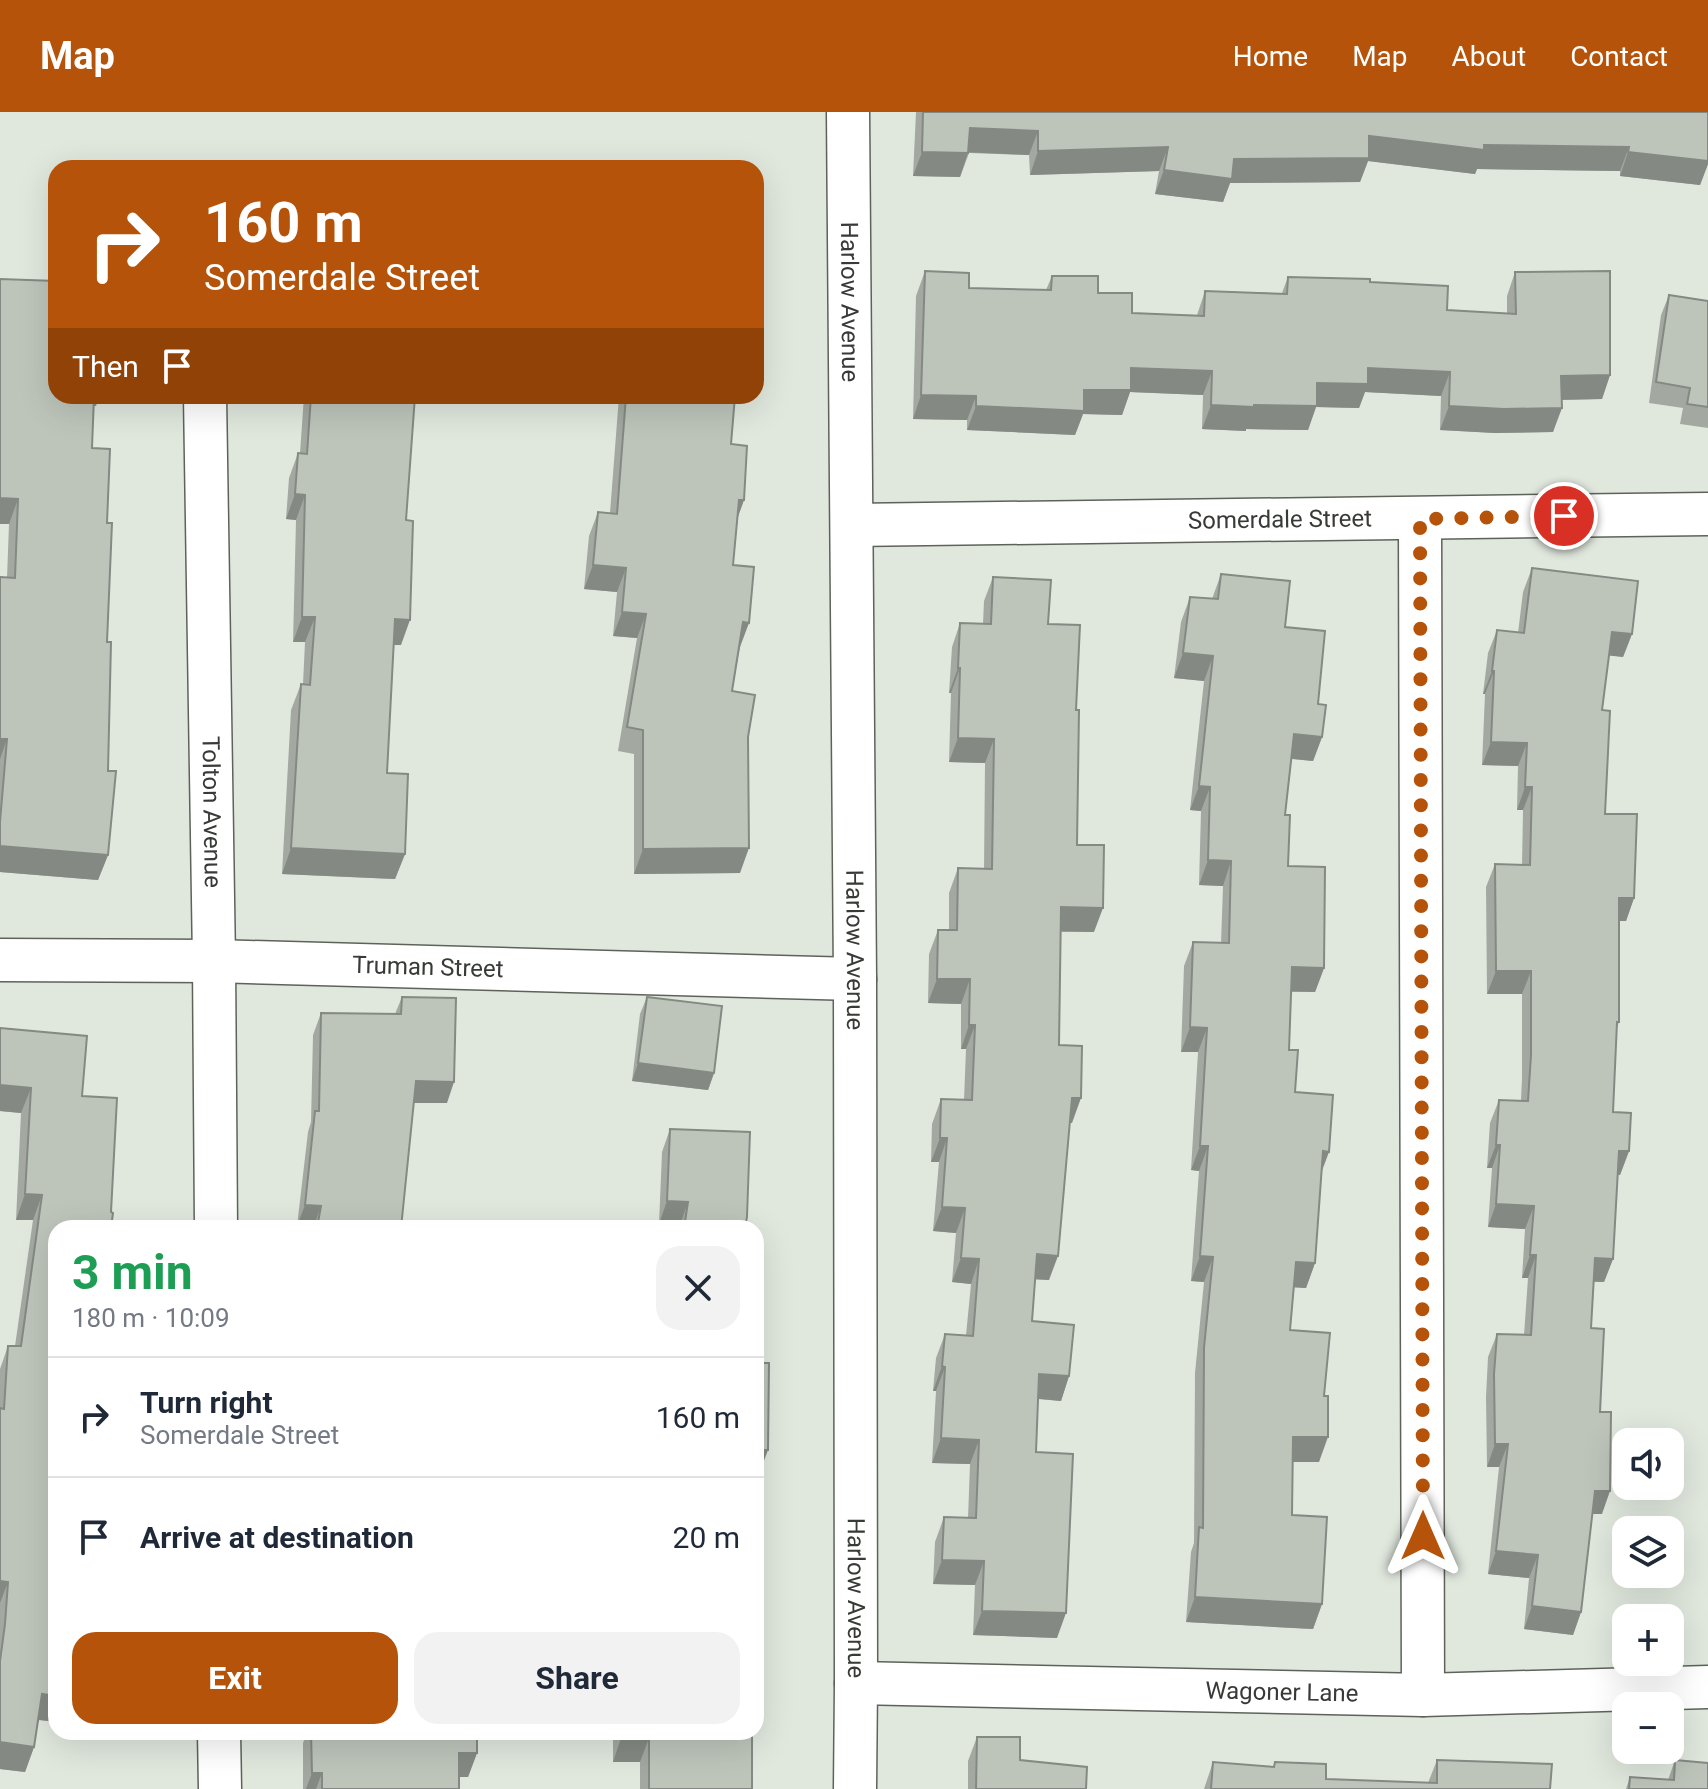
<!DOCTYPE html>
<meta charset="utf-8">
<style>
body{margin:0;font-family:Roboto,sans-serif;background:#f2f2f3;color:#1f2937;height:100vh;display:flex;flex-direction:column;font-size:30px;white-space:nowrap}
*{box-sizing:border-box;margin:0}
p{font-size:26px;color:#747a83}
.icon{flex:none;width:44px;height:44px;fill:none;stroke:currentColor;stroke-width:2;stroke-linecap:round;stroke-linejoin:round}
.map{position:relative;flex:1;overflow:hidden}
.drawer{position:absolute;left:48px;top:1108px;width:716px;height:520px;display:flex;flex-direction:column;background:#fff;border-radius:24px;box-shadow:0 8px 32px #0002}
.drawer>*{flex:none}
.top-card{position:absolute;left:48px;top:48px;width:716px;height:244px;border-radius:24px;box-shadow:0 8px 32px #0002;background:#b45309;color:#fff;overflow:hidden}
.controls{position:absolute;left:1612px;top:1316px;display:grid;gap:16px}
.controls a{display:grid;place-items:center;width:72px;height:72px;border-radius:16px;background:#fff;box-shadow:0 8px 32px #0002;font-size:40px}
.pin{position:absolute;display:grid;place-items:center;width:68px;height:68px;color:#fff;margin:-34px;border:4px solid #fff;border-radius:50%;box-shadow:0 2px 8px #0007}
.me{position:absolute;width:88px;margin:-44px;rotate:0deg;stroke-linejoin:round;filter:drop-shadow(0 0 6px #0008)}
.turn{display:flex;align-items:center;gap:28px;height:168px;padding:0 24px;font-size:36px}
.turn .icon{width:104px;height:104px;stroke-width:2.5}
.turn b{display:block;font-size:56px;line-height:68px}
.then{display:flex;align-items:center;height:76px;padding:0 24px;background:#0003;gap:16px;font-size:30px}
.round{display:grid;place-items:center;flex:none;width:84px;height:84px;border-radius:24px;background:#f2f2f3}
.summary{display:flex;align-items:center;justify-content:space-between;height:136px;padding:0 24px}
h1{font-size:48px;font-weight:700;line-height:60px;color:#1e9e55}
.button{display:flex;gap:16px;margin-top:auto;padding:16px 24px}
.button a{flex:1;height:92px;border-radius:24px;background:#b45309;color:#fff;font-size:32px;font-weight:700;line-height:92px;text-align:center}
.button a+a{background:#f2f2f3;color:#1f2937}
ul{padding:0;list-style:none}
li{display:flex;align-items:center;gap:24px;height:120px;padding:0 24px;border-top:2px solid #e0e1e3}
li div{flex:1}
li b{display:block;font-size:30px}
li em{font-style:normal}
header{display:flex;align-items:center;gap:48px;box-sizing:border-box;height:112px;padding:0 40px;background:#b45309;color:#fff}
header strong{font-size:38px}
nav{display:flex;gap:44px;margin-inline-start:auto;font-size:28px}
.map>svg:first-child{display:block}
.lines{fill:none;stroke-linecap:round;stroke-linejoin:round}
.minor-casing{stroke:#5d635b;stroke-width:45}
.minor{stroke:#fff;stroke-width:42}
.wall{fill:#a3a9a1}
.shaded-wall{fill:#848a83}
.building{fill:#bdc5bb;stroke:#848a83;stroke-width:2}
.route{stroke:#b45309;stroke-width:14;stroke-dasharray:0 25.2}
.labels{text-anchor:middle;stroke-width:6;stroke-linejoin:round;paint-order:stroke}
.street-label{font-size:24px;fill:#373a36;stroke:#e0e8de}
</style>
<header>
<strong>Map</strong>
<nav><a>Home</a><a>Map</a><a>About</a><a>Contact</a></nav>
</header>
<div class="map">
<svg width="1708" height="1677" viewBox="0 0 1708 1677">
<rect width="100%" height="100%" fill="#e0e8de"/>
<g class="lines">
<defs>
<g id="minor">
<path id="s1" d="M848 0 855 867 856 1571 855 1677"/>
<path id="s2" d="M205 284 214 849 216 1116"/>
<path d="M1420 407 1423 1583"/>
<path id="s3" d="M852 413 1708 402"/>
<path id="s4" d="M0 848 214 849 855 867"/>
<path id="s5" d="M856 1571 1423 1583 1708 1575"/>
<path d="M219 1620 220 1677"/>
</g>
</defs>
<!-- minor casing -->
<use href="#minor" class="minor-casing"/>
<!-- minor -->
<use href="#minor" class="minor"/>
</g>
<!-- wall -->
<g class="wall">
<path d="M916 0H1708V52L1700 73 1620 64V59L1477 57 1475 62 1368 49 1360 70 1230 71 1223 90 1155 82 1159 59 1030 63 1029 43 969 41 960 65 913 64Z"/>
<path d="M925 159 969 176 1046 178 1052 164 1098 181 1132 201 1197 203 1205 179 1282 181 1288 165 1370 170 1447 198 1507 201V184L1515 160 1610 263 1602 287 1562 288 1553 320 1495 321 1440 318 1441 284 1365 280 1359 296 1316 295 1308 318 1246 317V319L1202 317 1203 283 1130 280 1122 303 1083 302 1075 323 967 318V308L913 307 916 184Z"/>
<path d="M0 167 96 294 94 293 92 336 107 411 108 743 98 768 0 760V465L7 466 9 412Z"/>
<path d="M1669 183 1708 189V316L1680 312 1683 296 1649 291 1661 203Z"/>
<path d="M304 284H422L421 289H415L406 408 401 533H394L387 661 405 742 395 767 282 762 291 598 301 572H303L305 530H293L296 408 286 407 289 366 298 341H300Z"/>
<path d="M619 284H739L736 292H734L731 332 744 388 738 405 733 453 740 535 732 579 748 625 740 761 634 762V642L618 639 637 526 613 524 617 480 584 477 589 424 598 400 610 401Z"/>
<path d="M1532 456 1632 522 1623 545 1609 543 1602 598 1605 702 1634 786 1626 809H1619V910L1616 918 1613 1000 1629 1039 1620 1063 1618 1062 1613 1147 1604 1170H1593L1591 1216 1600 1300 1602 1402H1592L1581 1500 1573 1523 1524 1517 1529 1466 1488 1462 1499 1355H1487L1486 1285 1488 1245 1497 1222 1524 1223 1528 1166H1522L1525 1117 1488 1115 1492 1056H1487L1490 1011 1499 988H1521L1522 966V882H1487L1486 775 1495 752 1522 753 1523 698H1517L1518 654 1482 653 1485 582H1483L1488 541 1497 518 1518 521 1523 480Z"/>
<path d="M1221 462 1285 515 1318 592 1322 625 1313 649 1291 647 1285 703 1288 754 1324 856 1315 880H1291L1289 938 1295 980 1321 1062 1315 1151 1306 1176 1294 1175 1290 1218 1324 1284 1319 1350H1293L1292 1403 1322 1492 1313 1517 1186 1510 1191 1440 1194 1431 1195 1261 1204 1170 1191 1169 1199 1059 1191 1058 1198 940H1181L1184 854 1193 830 1221 831 1223 774 1199 773 1201 699 1190 698 1204 569 1174 566 1181 510 1190 485 1212 487Z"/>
<path d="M993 465 1048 512 1076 598 1077 733 1094 820H1060L1059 933 1072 1011H1070L1049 1168 1035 1167 1032 1209 1069 1264 1061 1289 1038 1287 1036 1340 1057 1526 973 1523 975 1473 933 1472 935 1430 944 1405 968 1406 970 1352 932 1351 936 1279H933L936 1246 945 1222 966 1223 971 1172 952 1170 956 1121 933 1119 939 1050H931L932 1012 941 987 964 988 966 937H961V892L928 891 929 842 938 818H949V781L958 756 984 757 985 651 949 650 951 581H949L952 535 960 511 983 512 984 489Z"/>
<path d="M402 885 447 991H414L401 1116H313L297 1114 308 1020 311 1010 313 923 321 901 395 902Z"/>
<path d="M647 885 714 961 708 978 632 969 640 902Z"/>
<path d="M87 924 56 1116V1610L38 1608 34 1635 25 1660 0 1657V1257L8 1234H15L33 1108H16L21 1001 0 999Z"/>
<path d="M670 1017 745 1116H680V1113L659 1112 662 1040Z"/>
<path d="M307 1620H477V1641L468 1665H459V1677H303V1631Z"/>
<path d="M613 1620H752V1677H640V1650H613Z"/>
<path d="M977 1625 1020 1648 1086 1677H968V1649Z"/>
<path d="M1437 1648 1550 1677H1204L1213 1650 1273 1655 1275 1650 1326 1667 1428 1671Z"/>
<path d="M1675 1648 1708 1677H1626L1630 1665 1668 1668Z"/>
</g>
<!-- shaded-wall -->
<g class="shaded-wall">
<path d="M970 16 1038 19 1029 43 961 40Z"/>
<path d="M1369 24 1484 33 1629 35 1620 59 1477 57 1475 62 1368 49 1360 70 1230 71 1223 90 1155 82 1164 58Z"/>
<path d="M1168 35 1159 59 1030 63 1038 39Z"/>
<path d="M1708 36V52L1700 73 1620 64 1628 40Z"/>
<path d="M922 40 968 41 960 65 913 64Z"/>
<path d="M1131 256 1212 259 1203 283 1130 280 1122 303 1083 302 1075 323 967 318 976 294 1084 278Z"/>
<path d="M1368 256 1450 260 1441 284 1365 280 1359 296 1316 295 1308 318 1246 317V319L1202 317 1211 293H1254L1317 271Z"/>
<path d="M1610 263 1602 287 1553 288 1561 264Z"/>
<path d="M921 283 976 284 967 308 913 307Z"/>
<path d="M89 284H99L96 294 86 293Z"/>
<path d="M409 284H422L421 289H408Z"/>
<path d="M730 284H739L736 292 727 291Z"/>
<path d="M1449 294 1562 296 1553 320 1495 321 1440 318Z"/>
<path d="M295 382 305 383 296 408 286 407Z"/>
<path d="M0 386 18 387 9 412H0Z"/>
<path d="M739 388H744L735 412Z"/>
<path d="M593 453 626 456 617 480 584 477Z"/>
<path d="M622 500 646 502 637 526 613 524Z"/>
<path d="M302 505H315L305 530H293Z"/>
<path d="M395 507 410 508 401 533H386Z"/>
<path d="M743 510 749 511 740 535H734Z"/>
<path d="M1612 520 1632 522 1623 545 1604 543Z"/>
<path d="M1183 541 1213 544 1204 569 1174 566Z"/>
<path d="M958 556H960L951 581H949Z"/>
<path d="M1492 559H1494L1485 582H1483Z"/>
<path d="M1294 622 1322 625 1313 649 1285 646Z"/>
<path d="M958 626 994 627 985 651 949 650Z"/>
<path d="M0 627H7L0 647Z"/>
<path d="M1491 630 1527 631 1518 654 1482 653Z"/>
<path d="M1199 674 1210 675 1201 699 1190 698Z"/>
<path d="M1525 675H1532L1523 698H1517Z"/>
<path d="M0 734 108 743 98 768 0 760Z"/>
<path d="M291 736 405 742 395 767 282 762Z"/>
<path d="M749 736 740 761 634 762 643 737Z"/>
<path d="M1208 748 1231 749 1223 774 1199 773Z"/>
<path d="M1619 786H1634L1626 809H1610Z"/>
<path d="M1061 795 1103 796 1094 820 1052 819Z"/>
<path d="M1292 855 1324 856 1315 880 1283 879Z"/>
<path d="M1496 859H1531L1522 882H1487Z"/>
<path d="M937 867H970L961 892 928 891Z"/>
<path d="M969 913H975L966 937H961Z"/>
<path d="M1190 915 1207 916 1198 940H1181Z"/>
<path d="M638 951 714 961 708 978 632 969Z"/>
<path d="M416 969 454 970 447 991H408Z"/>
<path d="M0 973 31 976 21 1001 0 999Z"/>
<path d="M1072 986H1081L1072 1011 1063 1010Z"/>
<path d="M940 1026H947L939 1050H931Z"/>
<path d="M1496 1033H1500L1492 1056H1487Z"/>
<path d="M1200 1034H1208L1199 1059 1191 1058Z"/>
<path d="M1323 1039 1329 1040 1320 1064Z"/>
<path d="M1619 1039H1629L1620 1063 1611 1062Z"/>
<path d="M25 1082 42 1083 33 1108H16Z"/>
<path d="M667 1089 688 1090 680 1113 659 1112Z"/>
<path d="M1496 1092 1534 1094 1525 1117 1488 1115Z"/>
<path d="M305 1093 321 1094 313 1116 297 1114Z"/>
<path d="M942 1095 965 1096 956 1121 933 1119Z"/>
<path d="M1037 1142 1058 1144 1049 1168 1028 1167Z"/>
<path d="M1530 1143H1536L1528 1166H1522Z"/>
<path d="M1200 1144 1213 1145 1204 1170 1191 1169Z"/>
<path d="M961 1146 979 1147 971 1172 952 1170Z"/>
<path d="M1595 1146 1613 1147 1604 1170 1586 1169Z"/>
<path d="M1296 1150 1315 1151 1306 1176 1287 1175Z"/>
<path d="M942 1254 945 1255 936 1279H933Z"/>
<path d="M1039 1262 1069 1264 1061 1289 1030 1286Z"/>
<path d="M1293 1325H1328L1319 1350H1284Z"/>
<path d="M941 1326 979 1328 970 1352 932 1351Z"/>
<path d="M1495 1332H1508L1499 1355H1487Z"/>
<path d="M756 1338H768L759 1362H756Z"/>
<path d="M1595 1379H1610L1602 1402H1586Z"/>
<path d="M1496 1439 1538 1443 1529 1466 1488 1462Z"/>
<path d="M942 1448 984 1449 975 1473 933 1472Z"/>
<path d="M0 1469 8 1470 0 1491Z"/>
<path d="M1195 1485 1322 1492 1313 1517 1186 1510Z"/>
<path d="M1532 1494 1581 1500 1573 1523 1524 1517Z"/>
<path d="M982 1499 1066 1501 1057 1526 973 1523Z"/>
<path d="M42 1582 56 1584V1610L33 1607Z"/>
<path d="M621 1626H649L640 1650H613Z"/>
<path d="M0 1630 34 1635 25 1660 0 1657Z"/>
<path d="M459 1641H477L468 1665H450Z"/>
<path d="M312 1661H322L316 1677H306Z"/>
</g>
<!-- building -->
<g class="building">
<path d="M923 0H1708V49L1628 40 1629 35 1484 33V38L1369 24V46L1234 47 1232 67 1164 58 1168 35 1038 39V19L970 16 968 41 922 40Z"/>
<path d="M925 159 969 161V176L1051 178 1052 164H1098V181H1132V201L1204 204 1205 179 1287 182 1288 165 1370 167V170L1448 174 1447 198 1516 202 1515 160 1610 159V263L1561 264 1562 296 1504 297 1449 294 1450 260 1368 256V272L1317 271V294L1254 293V295L1211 293 1212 259 1131 256V278H1084V299L976 294V284L921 283Z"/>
<path d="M0 167 56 169V284H94L92 336 110 337 107 411H112L107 530H111L108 659H116L108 743 0 734V710L7 627H0V465L15 466 18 387 0 386Z"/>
<path d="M1669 183 1708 189V295L1687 292 1690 276 1656 270Z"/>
<path d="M311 284H415L406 408 413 409 410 508 395 507 387 661 408 662 405 742 291 736 301 572 310 573 315 505H302L305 383 295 382 298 341 307 342Z"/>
<path d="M626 284H735L731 332 747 334 744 388H739L733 453 754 455 749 511 743 510 732 579 755 583 748 625 749 736 643 737V618L627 615 646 502 622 500 626 456 593 453 598 400 617 402Z"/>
<path d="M1532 456 1638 469 1632 522 1612 520 1602 598 1610 599 1605 702H1637L1634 786H1619V910H1617L1613 1000 1631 1001 1629 1039H1619L1613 1147 1595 1146 1591 1216 1604 1217 1600 1300H1611L1610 1379H1595L1581 1500 1532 1494 1538 1443 1496 1439 1508 1332H1495L1494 1262 1497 1222 1531 1223 1536 1143H1530L1534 1094 1496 1092 1500 1033H1496L1499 988 1528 989 1531 943V859H1496L1495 752 1530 753 1532 675H1525L1527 631 1491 630 1494 559H1492L1497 518 1524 521Z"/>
<path d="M1221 462 1290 469 1285 515 1325 519 1318 592 1326 593 1322 625 1294 622 1285 703H1290L1288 754 1325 755 1324 856 1292 855 1289 938H1298L1295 980 1333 983 1329 1040 1323 1039 1315 1151 1296 1150 1290 1218 1330 1221 1324 1284H1328V1325H1293L1292 1403 1327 1405 1322 1492 1195 1485 1199 1415 1203 1416 1204 1236 1213 1145 1200 1144 1208 1034H1200L1207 916 1190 915 1193 830 1229 831 1231 749 1208 748 1210 675 1199 674 1213 544 1183 541 1190 485 1218 487Z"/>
<path d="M993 465 1051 468 1048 512 1080 513 1076 598H1079L1077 733H1104L1103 796 1061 795 1059 933 1082 934 1081 986H1072L1058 1144 1037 1142 1032 1209 1074 1213 1069 1264 1039 1262 1036 1340 1073 1342 1066 1501 982 1499 984 1449 942 1448 944 1405 976 1406 979 1328 941 1326 945 1255 942 1254 945 1222 973 1224 979 1147 961 1146 965 1096 942 1095 947 1026H940L941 987 972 988 975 913H969L970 867H937L938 818H957L958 756 992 757 994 627 958 626 960 556H958L960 511 991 512Z"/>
<path d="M402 885 456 886 454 970 416 969 401 1116H317L321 1094 305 1093 315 999H319L321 901 401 902Z"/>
<path d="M647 885 722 894 714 961 638 951Z"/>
<path d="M0 916 87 924 82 984 117 986 111 1100 113 1101 111 1116H56V1584L42 1582 34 1635 0 1630V1549L5 1512 8 1470 0 1469V1296L4 1297 8 1234H21L42 1083 25 1082 31 976 0 973Z"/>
<path d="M670 1017 750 1020 747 1105 745 1116H684L688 1090 667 1089Z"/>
<path d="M756 1251H769L768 1338H756Z"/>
<path d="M756 1466H763L759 1555H756Z"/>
<path d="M311 1620H477V1641H459V1677H322V1661H312Z"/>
<path d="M621 1620H752V1677H649V1626H621Z"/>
<path d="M977 1625H1020V1648L1087 1655 1086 1677H976Z"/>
<path d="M1437 1648 1552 1652 1550 1677H1211L1213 1650 1274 1655 1275 1650 1326 1652V1667L1437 1671Z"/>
<path d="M1675 1648 1708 1651V1677H1629L1630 1665 1674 1668Z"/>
</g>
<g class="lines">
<!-- route -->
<path class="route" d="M1423 1424 1420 407 1564 404"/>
</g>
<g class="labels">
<!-- street labels -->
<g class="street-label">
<text dy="8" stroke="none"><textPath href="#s1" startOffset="190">Harlow Avenue</textPath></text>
<text dy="8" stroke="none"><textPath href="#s3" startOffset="428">Somerdale Street</textPath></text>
<text dy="8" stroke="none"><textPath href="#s2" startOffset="416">Tolton Avenue</textPath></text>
<text dy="8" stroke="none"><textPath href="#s1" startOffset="838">Harlow Avenue</textPath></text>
<text dy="8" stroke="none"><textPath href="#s4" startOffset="428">Truman Street</textPath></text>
<text dy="8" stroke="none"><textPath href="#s1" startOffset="1486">Harlow Avenue</textPath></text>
<text dy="8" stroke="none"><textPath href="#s5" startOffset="426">Wagoner Lane</textPath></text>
</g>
</g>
</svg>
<div class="controls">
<a><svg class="icon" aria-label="sound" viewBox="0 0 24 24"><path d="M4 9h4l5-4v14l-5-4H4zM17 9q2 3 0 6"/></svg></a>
<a><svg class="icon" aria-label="layers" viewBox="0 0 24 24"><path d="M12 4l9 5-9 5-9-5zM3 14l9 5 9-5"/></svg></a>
<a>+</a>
<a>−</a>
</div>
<div class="pin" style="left:1564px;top:404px;background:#d93025"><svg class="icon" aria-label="arrive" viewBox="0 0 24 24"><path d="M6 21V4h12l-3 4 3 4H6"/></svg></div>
<svg class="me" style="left:1423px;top:1424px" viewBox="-20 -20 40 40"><path d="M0-17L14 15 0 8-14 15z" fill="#b45309" stroke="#fff" stroke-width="4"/></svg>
<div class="top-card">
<div class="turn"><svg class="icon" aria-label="right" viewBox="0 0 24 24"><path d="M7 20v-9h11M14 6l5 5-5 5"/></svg><div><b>160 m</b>Somerdale Street</div></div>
<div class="then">Then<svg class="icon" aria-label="arrive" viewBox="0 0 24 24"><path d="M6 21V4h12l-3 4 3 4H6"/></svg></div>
</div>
<section class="drawer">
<div class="summary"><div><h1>3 min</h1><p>180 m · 10:09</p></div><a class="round"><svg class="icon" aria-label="close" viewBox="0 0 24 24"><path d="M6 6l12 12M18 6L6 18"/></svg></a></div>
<ul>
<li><svg class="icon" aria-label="right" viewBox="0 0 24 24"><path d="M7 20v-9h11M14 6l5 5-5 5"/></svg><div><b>Turn right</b><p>Somerdale Street</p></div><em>160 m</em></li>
<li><svg class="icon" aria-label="arrive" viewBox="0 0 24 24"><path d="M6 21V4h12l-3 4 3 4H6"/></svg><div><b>Arrive at destination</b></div><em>20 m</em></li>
</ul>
<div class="button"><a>Exit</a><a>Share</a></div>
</section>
</div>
